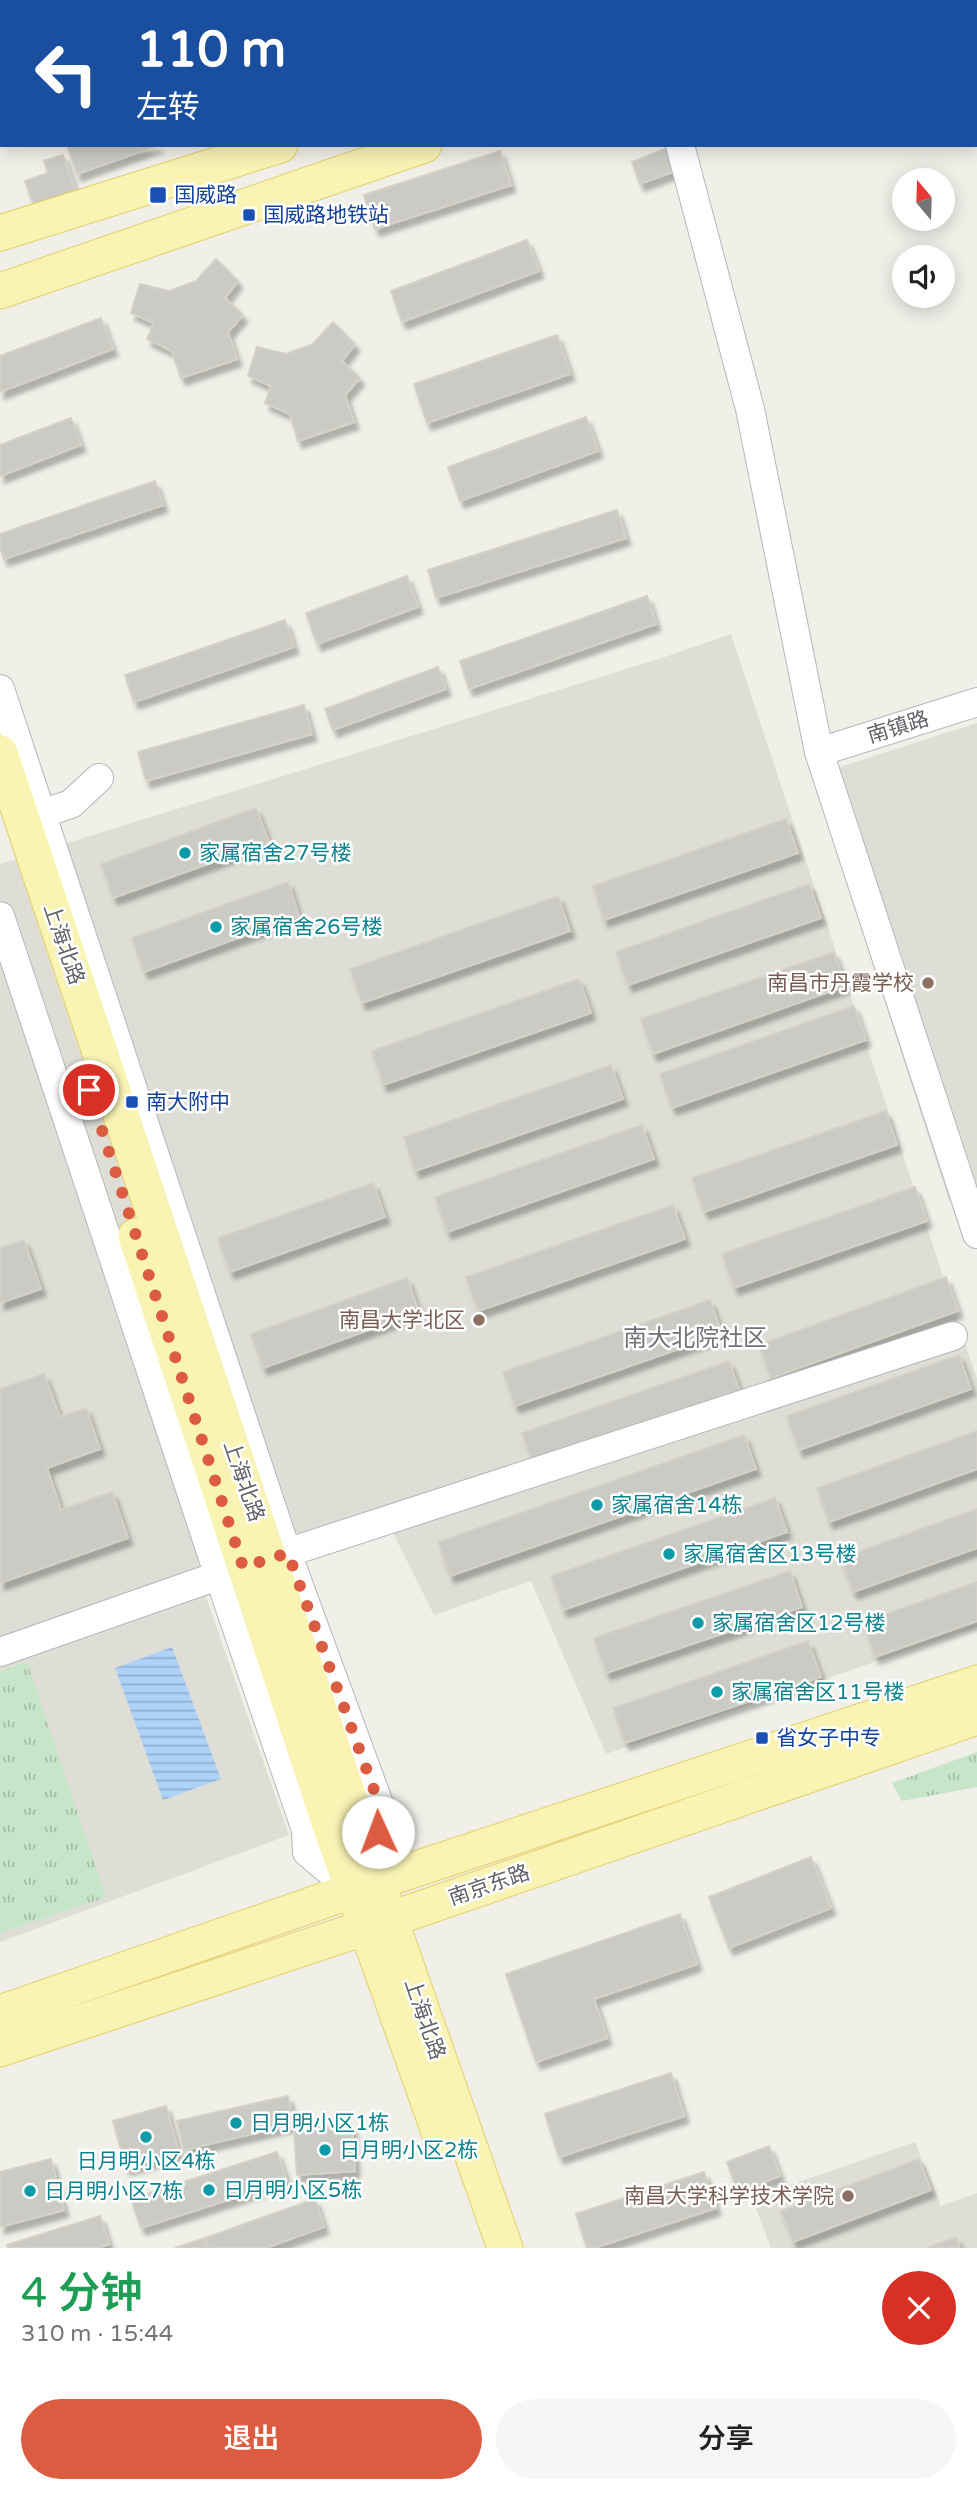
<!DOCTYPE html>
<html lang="zh">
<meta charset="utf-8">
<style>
body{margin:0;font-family:"Varela Round","Noto Sans SC",sans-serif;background:#f6f6f6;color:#202124;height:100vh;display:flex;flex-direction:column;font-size:26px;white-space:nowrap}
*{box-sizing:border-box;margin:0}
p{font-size:23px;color:#757577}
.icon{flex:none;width:38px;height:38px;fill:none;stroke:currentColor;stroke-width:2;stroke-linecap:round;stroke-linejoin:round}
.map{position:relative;height:2248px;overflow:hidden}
.drawer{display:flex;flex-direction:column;background:#fff;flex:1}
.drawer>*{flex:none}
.banner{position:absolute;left:0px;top:0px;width:978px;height:147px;box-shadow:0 4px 18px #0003;background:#1a4fa0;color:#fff;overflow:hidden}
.needle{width:46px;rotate:341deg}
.tools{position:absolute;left:892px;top:168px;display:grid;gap:14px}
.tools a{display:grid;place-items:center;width:63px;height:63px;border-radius:50%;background:#fff;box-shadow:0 4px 18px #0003;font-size:35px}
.pin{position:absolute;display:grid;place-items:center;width:60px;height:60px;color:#fff;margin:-30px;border:4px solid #fff;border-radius:50%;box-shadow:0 2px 7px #0007}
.me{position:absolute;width:77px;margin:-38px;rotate:358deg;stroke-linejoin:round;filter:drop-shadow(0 0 5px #0008)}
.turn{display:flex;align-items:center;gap:24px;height:147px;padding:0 21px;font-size:32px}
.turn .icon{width:91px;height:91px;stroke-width:2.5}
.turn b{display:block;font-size:49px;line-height:60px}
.round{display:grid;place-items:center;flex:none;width:74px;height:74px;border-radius:37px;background:#f6f6f6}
.summary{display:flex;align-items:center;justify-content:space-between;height:119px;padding:0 21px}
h1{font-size:42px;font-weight:600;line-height:52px;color:#1e9e55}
.primary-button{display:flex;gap:14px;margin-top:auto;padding:14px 21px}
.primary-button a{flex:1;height:80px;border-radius:42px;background:#dc5c42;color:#fff;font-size:28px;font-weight:600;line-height:80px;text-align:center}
.primary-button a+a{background:#f6f6f6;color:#202124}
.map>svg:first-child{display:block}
.education{fill:#dfded6}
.park{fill:url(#park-tufts)}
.water{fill:url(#water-rules)}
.building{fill:#cbcac4;stroke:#d4d1c6;stroke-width:2;filter:url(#shadow)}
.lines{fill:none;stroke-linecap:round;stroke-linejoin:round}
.minor-casing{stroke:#b5b7bb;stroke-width:30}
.major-casing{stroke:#e6cf6a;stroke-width:37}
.minor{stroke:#fff;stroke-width:28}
.major{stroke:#f9f4b4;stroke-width:35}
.route{stroke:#dc5c42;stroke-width:12;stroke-dasharray:0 21.6}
.transit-dot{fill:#1a4fb4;stroke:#fff;stroke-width:2.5}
.culture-dot{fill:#0f9aa8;stroke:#fff;stroke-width:2.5}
.education-dot{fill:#8d6e63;stroke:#fff;stroke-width:2.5}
.labels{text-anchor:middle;stroke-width:5;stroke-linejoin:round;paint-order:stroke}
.transit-label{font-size:21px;fill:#164399;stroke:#fff;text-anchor:start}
.street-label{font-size:21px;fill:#5f6267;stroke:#fff}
.culture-label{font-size:21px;fill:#0d838f;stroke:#fff;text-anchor:start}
.education-label{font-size:21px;fill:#785e54;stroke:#fff;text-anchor:end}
.quarter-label{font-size:24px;fill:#707378;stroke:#fff}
</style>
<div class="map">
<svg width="977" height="2248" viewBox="0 0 977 2248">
<defs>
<pattern id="park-tufts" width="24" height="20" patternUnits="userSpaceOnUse" patternTransform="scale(1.75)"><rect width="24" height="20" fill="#c7e5c9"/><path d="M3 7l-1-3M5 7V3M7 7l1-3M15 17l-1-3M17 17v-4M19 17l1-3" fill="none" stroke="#a5bda7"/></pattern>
<pattern id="water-rules" width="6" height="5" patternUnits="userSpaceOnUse" patternTransform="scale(1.75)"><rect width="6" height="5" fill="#afd2f8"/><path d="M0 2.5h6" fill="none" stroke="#92aecd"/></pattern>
<filter id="shadow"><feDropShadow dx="4.5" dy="7" stdDeviation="2" flood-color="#0004"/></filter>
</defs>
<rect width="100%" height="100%" fill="#f0efe8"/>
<!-- education -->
<g class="education">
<path d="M731 634 977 1379V1627L606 1754 531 1581 434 1615 392 1531 206 1597 289 1835 0 1942V864L665 657Z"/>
<path d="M977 723V1191L949 1201 812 776Z"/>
<path d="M915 2142 941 2206 977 2193V2248H771L752 2198Z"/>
</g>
<!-- park -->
<g class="park">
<path d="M27 1662 106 1897 0 1933V1671Z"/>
<path d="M977 1752V1787L902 1801 892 1783Z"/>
</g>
<!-- water -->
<path class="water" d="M172 1647 221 1779 163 1800 115 1668Z"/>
<!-- building -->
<g class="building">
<path d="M6 0H133L2 2 0 40V2Z"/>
<path d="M287 0H364L365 2H282Z"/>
<path d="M67 145H159L77 174Z"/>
<path d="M675 145 683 168 640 184 632 162Z"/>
<path d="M500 151 511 185 375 229 364 195Z"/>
<path d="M63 155 76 192 34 206 25 181 48 173 44 161Z"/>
<path d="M527 240 539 271 402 322 391 291Z"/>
<path d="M216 259 238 281 225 298 243 315 228 332 237 359 181 378 172 351 147 339 154 323 131 313 140 284 169 291 196 281Z"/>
<path d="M101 318 113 349 0 392V356Z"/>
<path d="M333 322 355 344 342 361 360 378 345 395 354 422 298 441 290 414 265 403 271 386 248 376 257 347 286 354 313 344Z"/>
<path d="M557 335 570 374 427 423 414 384Z"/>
<path d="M586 417 598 451 460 501 448 467Z"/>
<path d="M71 418 81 445 0 476V445Z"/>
<path d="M155 481 163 505 4 559 0 547V534Z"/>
<path d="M617 510 626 538 436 598 428 570Z"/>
<path d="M407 576 418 607 317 644 306 613Z"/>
<path d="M647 596 656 624 469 689 460 661Z"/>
<path d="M285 620 294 647 134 702 125 675Z"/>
<path d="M438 667 446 689 333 730 325 709Z"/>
<path d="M304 705 312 734 146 781 138 752Z"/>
<path d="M256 808 269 842 113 898 101 864Z"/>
<path d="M786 819 798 853 604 920 593 886Z"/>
<path d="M288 882 299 916 144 972 132 938Z"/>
<path d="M809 884 821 918 628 985 616 952Z"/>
<path d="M558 896 570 931 362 1003 350 969Z"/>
<path d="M834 952 846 986 653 1054 641 1019Z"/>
<path d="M579 979 591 1013 383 1085 372 1051Z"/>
<path d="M854 1006 866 1040 672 1108 660 1074Z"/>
<path d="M611 1065 623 1099 415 1171 404 1137Z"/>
<path d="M886 1111 897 1145 704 1212 692 1178Z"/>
<path d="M642 1125 654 1159 447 1232 435 1197Z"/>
<path d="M373 1183 385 1217 230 1272 218 1238Z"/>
<path d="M915 1187 927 1221 734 1288 722 1254Z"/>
<path d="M673 1205 685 1239 478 1311 466 1277Z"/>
<path d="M24 1240 41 1289 0 1303V1248Z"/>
<path d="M946 1277 958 1311 771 1378 759 1345Z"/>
<path d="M407 1278 419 1312 263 1368 251 1334Z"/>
<path d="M710 1300 722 1334 515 1406 503 1372Z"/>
<path d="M959 1355 971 1389 799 1450 787 1416Z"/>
<path d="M729 1361 741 1395 534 1467 522 1433Z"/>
<path d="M44 1374 60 1417 86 1408 100 1449 47 1468 61 1510 112 1492 128 1538 0 1583V1389Z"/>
<path d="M977 1431V1469L829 1522 817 1488Z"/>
<path d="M744 1435 756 1469 450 1576 438 1542Z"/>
<path d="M775 1498 787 1532 563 1610 551 1576Z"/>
<path d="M977 1509V1548L853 1592 840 1558Z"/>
<path d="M790 1571 802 1607 606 1673 594 1638Z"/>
<path d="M977 1582V1621L875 1657 863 1622Z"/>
<path d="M808 1641 821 1677 625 1743 613 1708Z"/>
<path d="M811 1857 831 1908 729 1948 709 1897Z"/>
<path d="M680 1914 697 1964 594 1999 607 2038 536 2062 506 1974Z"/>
<path d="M671 2073 684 2116 559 2157 545 2114Z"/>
<path d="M288 2096 294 2124 184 2150 177 2121Z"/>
<path d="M166 2106 179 2154 126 2168 113 2121Z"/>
<path d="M352 2125 355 2171 297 2175 294 2129Z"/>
<path d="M769 2146 780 2176 738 2192 727 2162Z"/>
<path d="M277 2152 287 2181 141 2228 131 2199Z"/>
<path d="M51 2159 64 2210 0 2227V2172Z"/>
<path d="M919 2159 931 2190 793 2242 781 2211Z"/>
<path d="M704 2172 716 2208 594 2248H587L576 2214Z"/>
<path d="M315 2199 324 2227 265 2248H208L205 2238Z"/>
<path d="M100 2216 109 2244 97 2248H8L7 2245Z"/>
<path d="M956 2237 960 2248H927Z"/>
<path d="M205 2238 208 2248H175Z"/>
</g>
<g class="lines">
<defs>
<g id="minor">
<path d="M634 0 635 2"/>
<path d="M680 145 750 409 819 752 977 1234"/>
<path d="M0 689 287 1553 378 1801 377 1866"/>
<path d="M819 752 977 702"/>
<path d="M23 820 71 804 99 778"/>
<path d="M0 916 219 1576 306 1830 307 1852 353 1891"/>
<path d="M0 1652 243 1567 953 1336"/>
</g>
<g id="major">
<path d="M601 2 605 0"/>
<path d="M681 2 684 0"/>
<path d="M723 2 726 0"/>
<path d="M769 2 773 0"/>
<path d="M0 233 280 145"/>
<path d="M0 291 424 145"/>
<path d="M0 753 377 1882 505 2248"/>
<path d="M136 1236 331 1828 441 2137"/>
<path d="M0 2013 377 1882 977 1683"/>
<path d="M0 2049 391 1919 977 1717"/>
</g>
</defs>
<!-- minor casing -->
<use href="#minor" class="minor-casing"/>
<!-- major casing -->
<use href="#major" class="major-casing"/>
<!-- minor -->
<use href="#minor" class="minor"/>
<!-- major -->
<use href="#major" class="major"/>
</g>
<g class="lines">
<!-- route -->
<path class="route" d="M89 1090 243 1567 288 1553 378 1801V1832"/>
</g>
<!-- markers -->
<g class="transit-dot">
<rect x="149" y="186" width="18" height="18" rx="3.5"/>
<rect x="242" y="208" width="14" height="14" rx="3.5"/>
<rect x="125" y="1095" width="14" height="14" rx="3.5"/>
<rect x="755" y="1731" width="14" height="14" rx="3.5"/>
</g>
<g class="culture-dot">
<circle cx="185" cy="853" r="7"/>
<circle cx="216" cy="927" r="7"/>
<circle cx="597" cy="1505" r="7"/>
<circle cx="669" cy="1554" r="7"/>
<circle cx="698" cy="1623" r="7"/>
<circle cx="717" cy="1692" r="7"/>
<circle cx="236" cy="2123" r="7"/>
<circle cx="146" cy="2137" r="7"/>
<circle cx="325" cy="2150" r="7"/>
<circle cx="209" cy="2190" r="7"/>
<circle cx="30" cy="2191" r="7"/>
</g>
<g class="education-dot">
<circle cx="928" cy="983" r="7"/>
<circle cx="479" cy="1320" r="7"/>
<circle cx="848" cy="2196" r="7"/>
</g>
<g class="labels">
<!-- transit labels -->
<g class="transit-label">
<text x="174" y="202">国威路</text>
<text x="263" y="222">国威路地铁站</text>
<text x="146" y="1109">南大附中</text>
<text x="776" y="1745">省女子中专</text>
</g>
<!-- street labels -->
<g class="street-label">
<text transform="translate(898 727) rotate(-17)" y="7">南镇路</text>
<text transform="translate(64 944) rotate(71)" y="7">上海北路</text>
<text transform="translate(244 1481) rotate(71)" y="7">上海北路</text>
<text transform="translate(489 1885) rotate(-19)" y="7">南京东路</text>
<text transform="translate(425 2019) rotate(71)" y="7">上海北路</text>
</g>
<!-- culture labels -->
<g class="culture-label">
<text x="199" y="860">家属宿舍27号楼</text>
<text x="230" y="934">家属宿舍26号楼</text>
<text x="611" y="1512">家属宿舍14栋</text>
<text x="683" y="1561">家属宿舍区13号楼</text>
<text x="712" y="1630">家属宿舍区12号楼</text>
<text x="731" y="1699">家属宿舍区11号楼</text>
<text x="250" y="2130">日月明小区1栋</text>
<text x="339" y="2157">日月明小区2栋</text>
<text x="146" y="2168" text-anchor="middle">日月明小区4栋</text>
<text x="223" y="2197">日月明小区5栋</text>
<text x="44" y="2198">日月明小区7栋</text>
</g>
<!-- education labels -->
<g class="education-label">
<text x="914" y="990">南昌市丹霞学校</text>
<text x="465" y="1327">南昌大学北区</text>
<text x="834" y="2203">南昌大学科学技术学院</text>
</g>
<!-- quarter labels -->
<g class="quarter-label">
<text x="695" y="1346">南大北院社区</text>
</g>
</g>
</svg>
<div class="tools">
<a><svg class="needle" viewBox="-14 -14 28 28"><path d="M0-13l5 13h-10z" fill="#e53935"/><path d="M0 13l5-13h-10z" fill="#757577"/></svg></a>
<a><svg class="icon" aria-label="sound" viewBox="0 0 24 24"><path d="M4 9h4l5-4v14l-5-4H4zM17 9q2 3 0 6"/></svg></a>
</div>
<div class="pin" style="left:89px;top:1090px;background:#d93025"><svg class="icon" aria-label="arrive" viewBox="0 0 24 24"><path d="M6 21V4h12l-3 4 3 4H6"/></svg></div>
<svg class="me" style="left:378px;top:1832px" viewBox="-20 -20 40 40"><circle r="19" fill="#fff"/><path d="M0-13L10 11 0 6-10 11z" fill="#dc5c42"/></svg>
<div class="banner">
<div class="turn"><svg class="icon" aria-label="left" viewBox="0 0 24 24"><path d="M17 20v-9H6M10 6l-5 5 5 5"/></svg><div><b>110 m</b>左转</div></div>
</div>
</div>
<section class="drawer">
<div class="summary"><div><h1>4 分钟</h1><p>310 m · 15:44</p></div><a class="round" style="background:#d93025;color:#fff"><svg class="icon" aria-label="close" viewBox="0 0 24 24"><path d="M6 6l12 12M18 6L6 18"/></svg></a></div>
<div class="primary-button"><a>退出</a><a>分享</a></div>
</section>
